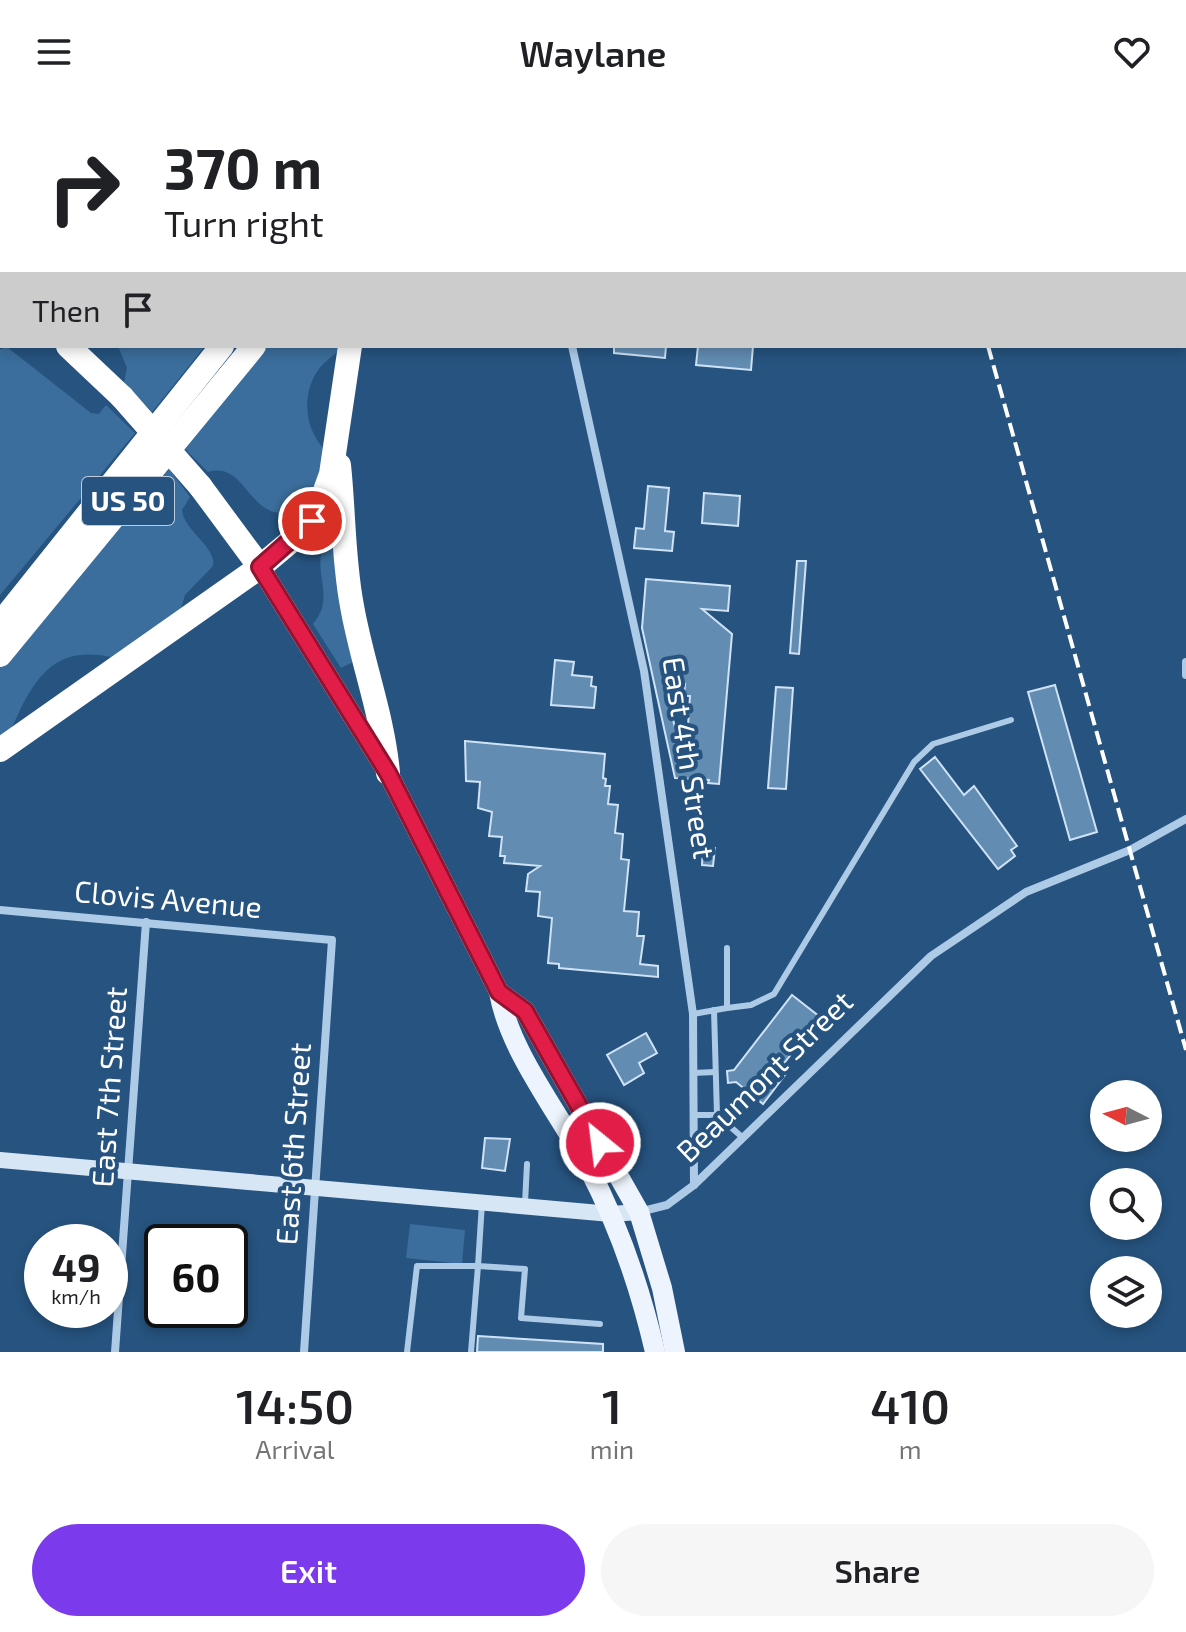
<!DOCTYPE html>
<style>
body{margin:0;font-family:"Exo 2",sans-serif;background:#f6f6f6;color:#202124;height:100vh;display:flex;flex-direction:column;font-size:30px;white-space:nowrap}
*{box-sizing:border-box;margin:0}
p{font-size:26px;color:#757577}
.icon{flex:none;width:44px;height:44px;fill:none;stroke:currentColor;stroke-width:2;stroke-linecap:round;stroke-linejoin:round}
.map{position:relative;height:1248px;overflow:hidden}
.sheet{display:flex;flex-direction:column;background:#fff;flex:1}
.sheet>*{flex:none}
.banner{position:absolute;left:0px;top:0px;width:1186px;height:244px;box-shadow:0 4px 12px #0003;background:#fff;color:#202124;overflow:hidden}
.needle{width:52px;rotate:276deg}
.controls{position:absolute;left:1090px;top:976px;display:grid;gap:16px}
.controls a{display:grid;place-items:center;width:72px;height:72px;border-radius:50%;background:#fff;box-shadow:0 4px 12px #0003;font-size:40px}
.speed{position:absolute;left:24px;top:1120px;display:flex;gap:16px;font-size:40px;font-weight:700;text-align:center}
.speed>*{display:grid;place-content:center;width:104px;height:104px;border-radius:50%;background:#fff;box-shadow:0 4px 12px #0003;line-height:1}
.speed small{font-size:20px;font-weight:400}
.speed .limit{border:4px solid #111;border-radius:12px;background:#fff;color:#111}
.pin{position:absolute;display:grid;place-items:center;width:68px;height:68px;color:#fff;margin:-34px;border:4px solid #fff;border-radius:50%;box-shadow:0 2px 8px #0007}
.me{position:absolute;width:88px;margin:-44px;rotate:331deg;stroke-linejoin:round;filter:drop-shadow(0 0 6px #0008)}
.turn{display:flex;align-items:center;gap:28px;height:168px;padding:0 32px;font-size:36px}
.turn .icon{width:104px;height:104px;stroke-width:2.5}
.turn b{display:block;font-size:56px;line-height:68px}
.then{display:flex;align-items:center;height:76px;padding:0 32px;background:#0003;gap:16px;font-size:30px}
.eta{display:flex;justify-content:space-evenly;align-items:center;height:136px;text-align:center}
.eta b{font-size:48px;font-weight:600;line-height:56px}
.primary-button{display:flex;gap:16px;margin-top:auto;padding:16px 32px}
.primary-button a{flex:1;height:92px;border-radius:48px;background:#7c3aed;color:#fff;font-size:32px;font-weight:600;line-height:92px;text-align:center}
.primary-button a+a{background:#f6f6f6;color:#202124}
header{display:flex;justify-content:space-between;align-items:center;height:104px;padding:0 32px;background:#fff;font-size:36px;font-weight:600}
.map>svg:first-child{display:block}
.green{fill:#3b6e9c}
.building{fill:#628cb2;stroke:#d0e3f5;stroke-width:2;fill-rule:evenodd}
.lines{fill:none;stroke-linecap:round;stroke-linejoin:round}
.lane{stroke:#adcae6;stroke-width:6}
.street{stroke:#adcae6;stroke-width:8}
.secondary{stroke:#d6e6f5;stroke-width:16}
.primary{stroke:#edf4fd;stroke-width:20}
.highway{stroke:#fff;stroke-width:24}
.rail{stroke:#fff;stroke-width:4;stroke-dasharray:14 6;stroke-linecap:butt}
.highway-bridge{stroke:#fff;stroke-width:24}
.route-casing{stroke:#92132f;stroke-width:20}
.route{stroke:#e11d48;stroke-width:14}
.labels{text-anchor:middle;stroke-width:8;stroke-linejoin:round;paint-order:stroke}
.shield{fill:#26537f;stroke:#becbd9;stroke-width:2}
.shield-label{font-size:28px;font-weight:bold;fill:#fff}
.street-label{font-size:30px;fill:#fff;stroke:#26537f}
</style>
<header><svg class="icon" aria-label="menu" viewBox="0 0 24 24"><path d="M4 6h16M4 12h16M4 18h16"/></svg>Waylane<svg class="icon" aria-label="heart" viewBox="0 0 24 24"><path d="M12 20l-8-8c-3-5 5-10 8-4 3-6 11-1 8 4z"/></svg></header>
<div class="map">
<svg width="1186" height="1248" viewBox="0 0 1186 1248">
<rect width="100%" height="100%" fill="#26537f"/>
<!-- green -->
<g class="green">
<path d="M919 0H1104L920 2Z"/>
<path d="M118 242H205L152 308 124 278 127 264Z"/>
<path d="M266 242H341C337 251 325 256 319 265 301 289 304 326 326 347L319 386 303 385 283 409C248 410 244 357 208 368L185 345Z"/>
<path d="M7 243 91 309 99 310 106 301 135 329 0 491V246Z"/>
<path d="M169 365 190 393 182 406C184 427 217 443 213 462L185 491 180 508 115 554C69 543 45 558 23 600 15 615 14 625 0 635V564Z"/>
<path d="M335 424 357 556 341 564 313 520C341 488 301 461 335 424Z"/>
<path d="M410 1120 465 1126 462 1160 406 1154Z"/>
</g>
<!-- building -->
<g class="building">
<path d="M614 242H666L665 254 614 249Z"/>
<path d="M698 242H753L751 266 696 261Z"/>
<path d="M648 382 669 384 665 427 674 428 672 447 634 444 636 424 644 425Z"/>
<path d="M704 389 740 392 738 422 702 419Z"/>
<path d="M797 457H806L799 550 790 549Z"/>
<path d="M646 475 730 482 728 507 702 505 732 530 719 680 708 679 709 676 675 674 642 524ZM664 579 685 580 684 592H690L685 664Z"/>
<path d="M555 556 574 558 572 571 592 573 591 582 596 583 594 604 551 601Z"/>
<path d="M1055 581 1097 728 1070 736 1028 588Z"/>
<path d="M776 583 793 584 786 685 768 684Z"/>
<path d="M465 637 605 650 603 674 606 675 605 682H610L608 700 618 701 615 729 623 730 621 755 629 756 624 807 639 808 637 832H644L640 860 658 862V873L559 864V860L548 859 552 814 538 812 540 788 526 787 528 770 540 762 504 759 505 752H500L502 733 489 732 492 708 478 704 480 678 466 677Z"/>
<path d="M935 653 964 691 974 682 1017 742 1011 746 1015 752 998 765 920 665Z"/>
<path d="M703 742 715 744 713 762 702 761Z"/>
<path d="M792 891 820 913 782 962 788 967 763 1000 736 978 728 979 727 967 734 966Z"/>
<path d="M646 929 657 949 639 959 644 969 624 981 607 951Z"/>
<path d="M485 1034 510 1035 505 1067 482 1064Z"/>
<path d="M478 1232 603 1240V1248H477Z"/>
</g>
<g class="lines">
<!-- lane -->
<g class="lane">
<path d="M727 904 751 901 774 890 914 658 933 640 1011 616"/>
<path d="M714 906 717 1011 742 1033"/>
<path d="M693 910 727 904V844"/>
<path d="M693 969 715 968"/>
<path d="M693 1011H717"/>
<path d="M482 1099 478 1162 525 1165 521 1214 600 1220"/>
<path d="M525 1099 527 1060"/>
<path d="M407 1248 417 1162H478L471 1248"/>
</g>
<!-- street -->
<g class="street">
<path d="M580 2V0"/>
<path d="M572 242 644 567 693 910 694 1081"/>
<path d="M1186 558V571"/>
<path d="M0 806 332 836 304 1248"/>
<path d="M639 1108 667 1101 694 1081 931 852 1026 788 1130 746 1186 715"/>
<path d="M115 1248 146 818"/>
</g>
<!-- secondary -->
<path class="secondary" d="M0 1056 611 1110 639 1108"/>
<!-- primary -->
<g class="primary">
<path d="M260 463 388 669 499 888C509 947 559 1009 588 1063 619 1122 640 1183 655 1248"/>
<path d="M499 888 525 907 639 1108 662 1184 675 1248"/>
</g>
<!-- highway -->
<g class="highway">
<path d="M294 2 297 0"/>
<path d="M415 2 416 0"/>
<path d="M447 2 449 0"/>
<path d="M0 104H2"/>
<path d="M0 195 2 193"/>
<path d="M68 242 122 293"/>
<path d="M339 361C344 408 343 455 352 502 362 559 383 612 388 669"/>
<path d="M200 382 260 463"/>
<path d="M0 520 222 242"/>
<path d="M0 551 254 242"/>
<path d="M0 646 260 463 303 427 318 406 331 370 350 242"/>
</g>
<!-- rail -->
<g class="rail">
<path d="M919 0 920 2"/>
<path d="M988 242 1186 946"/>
</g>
<!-- highway-bridge -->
<path class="highway-bridge" d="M122 293 200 382"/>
</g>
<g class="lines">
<defs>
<path id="route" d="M312 417 260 463 388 669 499 888 525 907 600 1039"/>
</defs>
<!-- route casing -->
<use href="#route" class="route-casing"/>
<!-- route -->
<use href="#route" class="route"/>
</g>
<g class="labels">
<!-- shield labels -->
<rect class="shield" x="82" y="373" width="92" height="48" rx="6"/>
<g class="shield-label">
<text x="128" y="407">US 50</text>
</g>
<!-- street labels -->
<g class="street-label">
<text transform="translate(688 654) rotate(81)" y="10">East 4th Street</text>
<text transform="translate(168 796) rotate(5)" y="10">Clovis Avenue</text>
<text transform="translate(765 973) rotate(-44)" y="10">Beaumont Street</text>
<text transform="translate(110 983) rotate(-86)" y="10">East 7th Street</text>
<text transform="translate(294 1040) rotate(-86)" y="10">East 6th Street</text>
</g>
</g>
</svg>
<div class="controls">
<a><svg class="needle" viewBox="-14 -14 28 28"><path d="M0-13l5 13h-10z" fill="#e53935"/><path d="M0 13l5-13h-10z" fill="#757577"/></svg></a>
<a><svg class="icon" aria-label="search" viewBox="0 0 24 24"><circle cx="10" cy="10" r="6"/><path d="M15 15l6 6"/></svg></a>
<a><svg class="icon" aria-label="layers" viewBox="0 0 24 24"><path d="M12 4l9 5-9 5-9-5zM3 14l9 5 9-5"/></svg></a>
</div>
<div class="speed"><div>49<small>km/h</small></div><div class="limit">60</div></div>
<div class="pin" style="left:312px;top:417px;background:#d93025"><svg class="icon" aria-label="arrive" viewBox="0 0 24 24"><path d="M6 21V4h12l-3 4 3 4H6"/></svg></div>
<svg class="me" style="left:600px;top:1039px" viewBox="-20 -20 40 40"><circle r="17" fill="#e11d48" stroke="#fff" stroke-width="3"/><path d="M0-11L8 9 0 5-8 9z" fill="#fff"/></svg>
<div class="banner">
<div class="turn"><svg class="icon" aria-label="right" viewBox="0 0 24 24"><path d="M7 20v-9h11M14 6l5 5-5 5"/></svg><div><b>370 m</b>Turn right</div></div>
<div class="then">Then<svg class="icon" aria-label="arrive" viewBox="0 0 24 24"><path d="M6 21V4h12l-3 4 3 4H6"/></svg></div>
</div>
</div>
<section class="sheet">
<div class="eta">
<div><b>14:50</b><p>Arrival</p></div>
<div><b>1</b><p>min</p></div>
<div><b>410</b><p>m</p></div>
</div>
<div class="primary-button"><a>Exit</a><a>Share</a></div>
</section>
